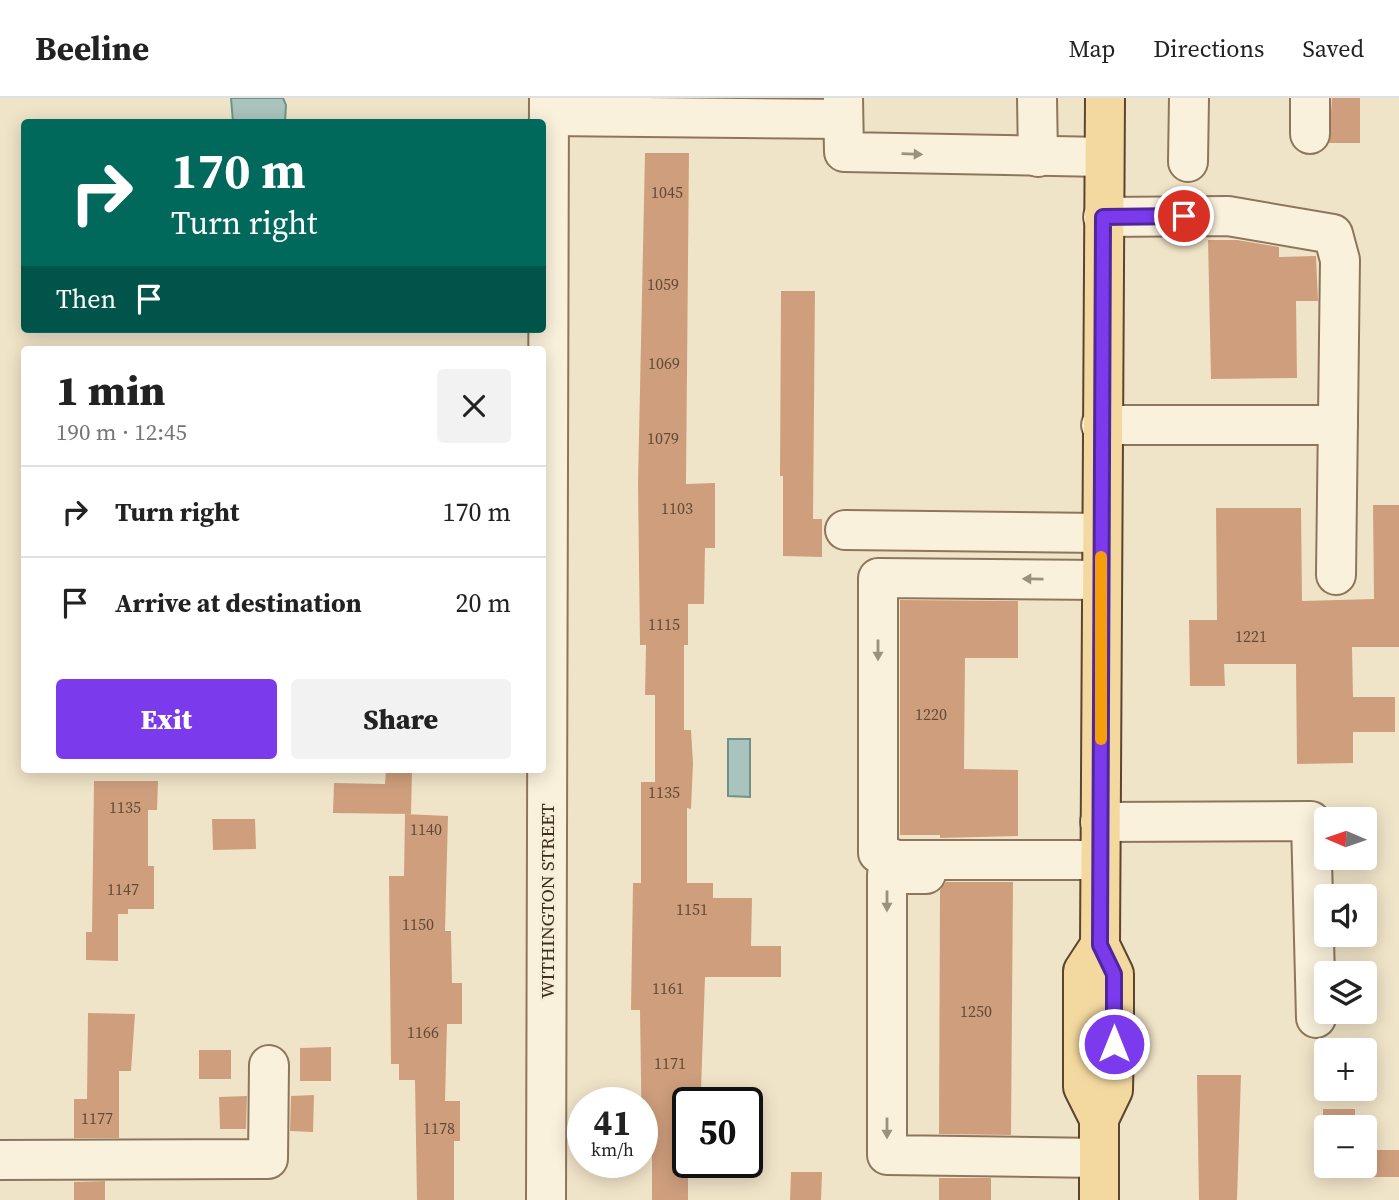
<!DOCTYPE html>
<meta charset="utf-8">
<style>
body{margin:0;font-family:"Source Serif 4",serif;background:#f2f2f2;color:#222;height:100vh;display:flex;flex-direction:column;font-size:26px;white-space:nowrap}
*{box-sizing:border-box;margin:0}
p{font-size:23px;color:#767676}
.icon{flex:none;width:38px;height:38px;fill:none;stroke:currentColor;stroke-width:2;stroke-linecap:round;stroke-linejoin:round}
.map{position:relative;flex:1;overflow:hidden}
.side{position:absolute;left:21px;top:248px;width:525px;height:427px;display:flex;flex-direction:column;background:#fff;border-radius:7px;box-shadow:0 4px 18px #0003}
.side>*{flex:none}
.top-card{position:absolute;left:21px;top:21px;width:525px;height:214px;border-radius:7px;box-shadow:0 4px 18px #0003;background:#00695c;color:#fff;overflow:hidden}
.needle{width:46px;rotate:272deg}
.buttons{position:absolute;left:1314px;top:709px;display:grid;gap:14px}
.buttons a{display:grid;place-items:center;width:63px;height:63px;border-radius:7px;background:#fff;box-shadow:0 4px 18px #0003;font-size:35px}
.speed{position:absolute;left:567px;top:989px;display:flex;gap:14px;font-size:35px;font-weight:700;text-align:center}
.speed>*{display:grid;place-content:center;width:91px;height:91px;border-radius:50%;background:#fff;box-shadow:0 4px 18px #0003;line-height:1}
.speed small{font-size:18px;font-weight:400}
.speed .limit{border:4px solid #111;border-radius:10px;background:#fff;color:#111}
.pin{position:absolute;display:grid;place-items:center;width:60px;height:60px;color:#fff;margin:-30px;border:4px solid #fff;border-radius:50%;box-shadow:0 2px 7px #0007}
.me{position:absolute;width:77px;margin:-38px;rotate:0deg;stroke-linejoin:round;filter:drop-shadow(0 0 5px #0008)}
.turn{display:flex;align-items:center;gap:24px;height:147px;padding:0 35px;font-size:32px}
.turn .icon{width:91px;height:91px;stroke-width:2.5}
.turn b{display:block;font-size:49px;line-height:60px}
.then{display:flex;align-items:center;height:66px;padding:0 35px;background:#0003;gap:14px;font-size:26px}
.round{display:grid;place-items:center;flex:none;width:74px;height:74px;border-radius:7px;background:#f2f2f2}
.summary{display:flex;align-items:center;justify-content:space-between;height:119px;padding:0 35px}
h1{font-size:42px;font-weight:800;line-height:52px}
.action{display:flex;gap:14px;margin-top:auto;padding:14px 35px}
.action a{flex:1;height:80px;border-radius:7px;background:#7c3aed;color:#fff;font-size:28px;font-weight:800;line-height:80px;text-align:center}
.action a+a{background:#f2f2f2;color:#222}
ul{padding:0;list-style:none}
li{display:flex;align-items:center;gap:21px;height:91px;padding:0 35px;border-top:2px solid #e0e0e0}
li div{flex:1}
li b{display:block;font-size:26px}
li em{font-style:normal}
header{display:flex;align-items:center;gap:42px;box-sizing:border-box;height:98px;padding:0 35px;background:#fff;border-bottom:2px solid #e0e0e0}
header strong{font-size:33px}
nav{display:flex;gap:38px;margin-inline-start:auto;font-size:24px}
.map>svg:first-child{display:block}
.water{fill:#a9c4bc;stroke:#6f938a;stroke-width:2}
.building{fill:#cf9f7d}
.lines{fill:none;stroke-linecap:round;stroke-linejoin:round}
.minor-casing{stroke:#8d765c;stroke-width:42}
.major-casing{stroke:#5b4430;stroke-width:42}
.minor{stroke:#faf1dc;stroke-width:38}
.major{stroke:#f3d9a0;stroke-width:38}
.oneway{fill:#9c907e}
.route-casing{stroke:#51269a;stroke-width:18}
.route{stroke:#7c3aed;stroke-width:12}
.slow{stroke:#f59e0b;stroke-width:12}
.labels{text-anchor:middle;stroke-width:6;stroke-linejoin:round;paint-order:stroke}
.number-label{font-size:16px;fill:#624a37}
.street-label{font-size:19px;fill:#3d2e20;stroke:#f7eed8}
</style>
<header>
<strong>Beeline</strong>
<nav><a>Map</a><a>Directions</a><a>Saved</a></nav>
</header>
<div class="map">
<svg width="1399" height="1102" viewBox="0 0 1399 1102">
<rect width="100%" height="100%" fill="#f0e4c8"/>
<!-- water -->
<g class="water">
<path d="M231 0H283L286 7 285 24H233Z"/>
<path d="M728 641H750V699L728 698Z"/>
</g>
<!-- building -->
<g class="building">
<path d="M1332 0H1360V45H1329Z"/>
<path d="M645 55H689L686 386 715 385V450H705L704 506H688V547H684V632H691L693 665 691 711 687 710V785H713V800H752L751 848H781V879H705L701 992H688V1102H652V1047H642L640 912H631L633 785H641V684H655V597H645L646 547H640L638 386Z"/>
<path d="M1208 142H1237L1279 149V159L1316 158 1318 203H1296L1297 280 1211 281Z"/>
<path d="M781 193H815L813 421H822V459L783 458V378H780Z"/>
<path d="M1373 407H1399V549H1352L1353 599H1395V634H1353V665L1297 666 1296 566H1224L1225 588H1190L1189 522H1217L1216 410H1301L1302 503 1374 501Z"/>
<path d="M900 502 1018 503V560H965L964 671 1018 672V738L940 740V737H900Z"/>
<path d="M386 672H412L411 716 333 715 334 685 385 686Z"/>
<path d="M94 683H158L157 712H148V768H154V811H128V816H118V863L86 862V834H92Z"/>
<path d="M405 716 448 718 445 833H451L452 885H462V926H447L445 1003H460V1043H454V1102H417L415 982H399V966H391L389 778H404Z"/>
<path d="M212 721H255L256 751 213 752Z"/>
<path d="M946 784H1013L1011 1037 939 1036 940 792Z"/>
<path d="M88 915 135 916 131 973H119V1040H74V1001H87Z"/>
<path d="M331 949V983H300V950Z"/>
<rect x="199" y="952" width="32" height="29"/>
<path d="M1197 977H1241L1237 1102H1199Z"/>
<path d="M314 997 313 1034 290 1033 291 998Z"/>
<path d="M247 998 246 1031H220L219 999Z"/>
<path d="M1323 1011H1355V1029H1326V1047H1323Z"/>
<rect x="1368" y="1052" width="31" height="27"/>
<path d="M791 1074H822L821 1102H790Z"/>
<rect x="939" y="1080" width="52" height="22"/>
<path d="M105 1083V1102H74V1084Z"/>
</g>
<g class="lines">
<defs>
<g id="minor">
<path d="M843 0 844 54 1104 59"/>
<path d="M1037 0 1038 59"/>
<path d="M1310 0V36"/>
<path d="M549 18 842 21"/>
<path d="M1188 64 1189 0"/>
<path d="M1103 119 1228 118 1333 136 1340 162 1336 477"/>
<path d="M1101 327H1338"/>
<path d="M845 432 1101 435"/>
<path d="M1100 724 1311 723 1316 920"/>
<path d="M1100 762H897L878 755V480L1101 482"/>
<path d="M926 776H887V1057L1099 1060"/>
<path d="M0 1062 268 1061 269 967"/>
<path d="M546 1102 549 0"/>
</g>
<g id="major">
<path d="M1099 1021 1083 989V873L1100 847"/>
<path d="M1099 1102V1021L1113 992 1114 946V876L1100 847 1105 0"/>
</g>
</defs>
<!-- minor casing -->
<use href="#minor" class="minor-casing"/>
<!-- major casing -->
<use href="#major" class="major-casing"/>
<!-- minor -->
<use href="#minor" class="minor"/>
<!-- major -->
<use href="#major" class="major"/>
</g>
<!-- one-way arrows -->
<defs><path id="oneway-solid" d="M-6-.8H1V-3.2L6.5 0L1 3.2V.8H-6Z" transform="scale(1.75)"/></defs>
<g class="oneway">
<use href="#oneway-solid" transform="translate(912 56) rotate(2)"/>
<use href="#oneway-solid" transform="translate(1033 481) rotate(-179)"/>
<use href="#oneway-solid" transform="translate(878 552) rotate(90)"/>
<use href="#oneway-solid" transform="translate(887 803) rotate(90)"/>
<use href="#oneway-solid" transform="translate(887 1030) rotate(90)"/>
</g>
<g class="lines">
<defs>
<path id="route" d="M1114 946V876L1100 847 1103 119 1184 118"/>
</defs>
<!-- route casing -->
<use href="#route" class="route-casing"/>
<!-- route -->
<use href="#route" class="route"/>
<!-- slow -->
<path class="slow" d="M1101 641V459"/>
</g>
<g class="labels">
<!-- number labels -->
<g class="number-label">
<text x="667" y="100">1045</text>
<text x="663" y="192">1059</text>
<text x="664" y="271">1069</text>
<text x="663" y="346">1079</text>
<text x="677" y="416">1103</text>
<text x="664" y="532">1115</text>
<text x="1251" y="544">1221</text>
<text x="931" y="622">1220</text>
<text x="664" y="700">1135</text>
<text x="125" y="715">1135</text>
<text x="426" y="737">1140</text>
<text x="123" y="797">1147</text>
<text x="692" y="817">1151</text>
<text x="418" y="832">1150</text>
<text x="668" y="896">1161</text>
<text x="976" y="919">1250</text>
<text x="423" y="940">1166</text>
<text x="670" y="971">1171</text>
<text x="97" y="1026">1177</text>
<text x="439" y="1036">1178</text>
</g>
<!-- street labels -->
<g class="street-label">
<text transform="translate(547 803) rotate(-90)" y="7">WITHINGTON STREET</text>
</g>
</g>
</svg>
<div class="buttons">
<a><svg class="needle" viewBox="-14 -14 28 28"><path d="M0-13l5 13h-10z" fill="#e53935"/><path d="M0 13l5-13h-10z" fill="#767676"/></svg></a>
<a><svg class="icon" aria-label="sound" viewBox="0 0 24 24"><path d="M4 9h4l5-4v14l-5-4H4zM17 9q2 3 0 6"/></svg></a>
<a><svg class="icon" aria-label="layers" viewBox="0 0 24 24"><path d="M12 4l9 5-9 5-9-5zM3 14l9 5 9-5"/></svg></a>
<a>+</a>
<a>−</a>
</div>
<div class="speed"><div>41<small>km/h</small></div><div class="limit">50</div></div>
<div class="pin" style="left:1184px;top:118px;background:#d93025"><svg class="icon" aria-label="arrive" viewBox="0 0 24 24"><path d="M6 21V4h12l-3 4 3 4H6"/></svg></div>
<svg class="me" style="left:1114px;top:946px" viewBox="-20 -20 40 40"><circle r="17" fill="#7c3aed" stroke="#fff" stroke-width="3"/><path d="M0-11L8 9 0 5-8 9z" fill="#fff"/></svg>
<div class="top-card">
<div class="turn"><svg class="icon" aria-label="right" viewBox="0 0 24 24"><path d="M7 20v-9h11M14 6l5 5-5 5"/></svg><div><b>170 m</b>Turn right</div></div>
<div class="then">Then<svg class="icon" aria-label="arrive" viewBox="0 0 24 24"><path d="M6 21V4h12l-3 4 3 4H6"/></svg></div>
</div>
<section class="side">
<div class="summary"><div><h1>1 min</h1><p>190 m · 12:45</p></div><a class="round"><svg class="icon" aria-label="close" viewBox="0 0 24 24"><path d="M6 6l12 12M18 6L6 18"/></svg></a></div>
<ul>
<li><svg class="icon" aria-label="right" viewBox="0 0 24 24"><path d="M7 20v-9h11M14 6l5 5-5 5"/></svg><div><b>Turn right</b></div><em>170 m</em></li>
<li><svg class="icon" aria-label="arrive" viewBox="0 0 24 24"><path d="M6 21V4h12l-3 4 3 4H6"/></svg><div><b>Arrive at destination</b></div><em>20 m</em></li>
</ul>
<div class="action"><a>Exit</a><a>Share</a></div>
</section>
</div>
